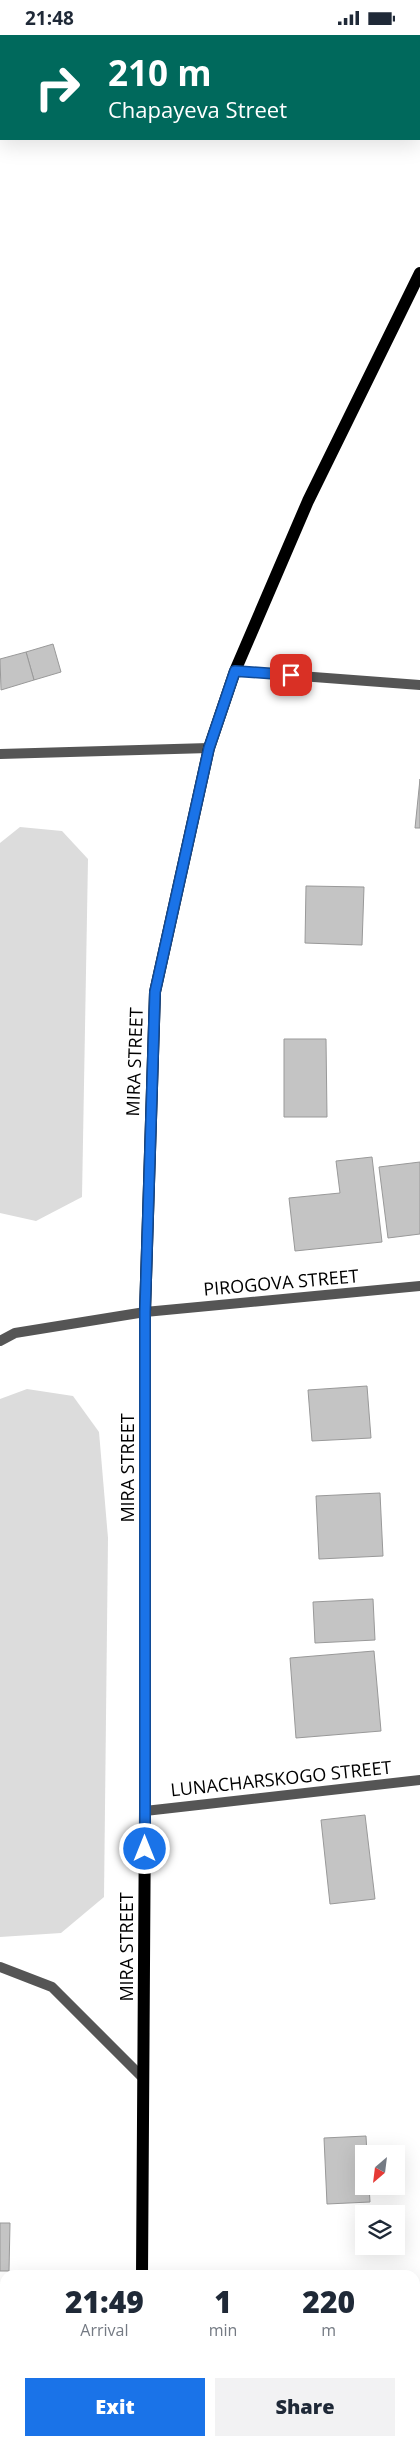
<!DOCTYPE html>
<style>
body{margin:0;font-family:"Open Sans",sans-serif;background:#f2f2f3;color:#1f2937;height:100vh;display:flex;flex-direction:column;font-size:19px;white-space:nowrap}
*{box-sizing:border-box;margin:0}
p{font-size:16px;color:#747a83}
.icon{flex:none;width:28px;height:28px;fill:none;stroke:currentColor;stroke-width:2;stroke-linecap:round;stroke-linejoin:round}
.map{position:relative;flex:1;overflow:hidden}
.side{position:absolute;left:0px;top:2235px;width:420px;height:176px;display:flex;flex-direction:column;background:#fff;border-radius:15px 15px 0 0;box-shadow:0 5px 20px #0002}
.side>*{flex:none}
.banner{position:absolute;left:0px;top:0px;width:420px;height:105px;box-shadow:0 5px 20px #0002;background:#00695c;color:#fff;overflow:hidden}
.needle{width:32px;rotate:208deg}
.buttons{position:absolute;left:355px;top:2110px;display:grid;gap:10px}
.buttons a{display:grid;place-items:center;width:50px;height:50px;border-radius:0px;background:#fff;box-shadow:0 5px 20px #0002;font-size:25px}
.pin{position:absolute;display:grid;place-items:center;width:42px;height:42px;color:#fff;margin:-21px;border-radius:10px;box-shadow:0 2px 8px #0006}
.me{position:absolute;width:55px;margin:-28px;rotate:0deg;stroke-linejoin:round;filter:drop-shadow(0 0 4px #0008)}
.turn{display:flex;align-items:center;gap:18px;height:105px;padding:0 25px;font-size:22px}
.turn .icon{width:65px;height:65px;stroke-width:2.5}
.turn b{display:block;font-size:35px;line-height:42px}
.eta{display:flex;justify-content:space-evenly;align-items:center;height:85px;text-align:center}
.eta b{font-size:30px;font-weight:800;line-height:35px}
.cta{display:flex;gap:10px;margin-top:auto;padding:10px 25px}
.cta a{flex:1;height:58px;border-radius:0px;background:#1a73e8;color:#fff;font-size:20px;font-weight:800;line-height:58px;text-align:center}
.cta a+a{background:#f2f2f3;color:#1f2937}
.status{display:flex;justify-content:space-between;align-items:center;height:35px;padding:0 25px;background:#fff;direction:ltr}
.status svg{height:14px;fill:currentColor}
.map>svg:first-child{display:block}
.green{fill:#dcdcdc}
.building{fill:#c4c4c4;stroke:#999}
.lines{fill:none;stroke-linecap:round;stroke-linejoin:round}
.service{stroke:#555;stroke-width:10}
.minor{stroke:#555;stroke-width:10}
.primary{stroke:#000;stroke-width:12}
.route-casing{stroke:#114b97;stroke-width:12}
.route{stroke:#1a73e8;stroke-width:9}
.labels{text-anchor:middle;stroke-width:5;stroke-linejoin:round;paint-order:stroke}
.street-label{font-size:18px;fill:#000;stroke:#fff}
</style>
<div class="status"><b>21:48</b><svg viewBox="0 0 49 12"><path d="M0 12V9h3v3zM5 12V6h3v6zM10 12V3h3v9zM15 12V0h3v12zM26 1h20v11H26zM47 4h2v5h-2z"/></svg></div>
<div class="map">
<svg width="420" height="2411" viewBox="0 0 420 2411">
<rect width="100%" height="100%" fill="#fff"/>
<!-- green -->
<g class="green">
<path d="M20 792 62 796 88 824 82 1162 36 1186 0 1178V808Z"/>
<path d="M27 1354 73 1361 99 1397 108 1503 104 1862 61 1898 0 1902V1364Z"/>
</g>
<!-- building -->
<g class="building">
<path d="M53 609 61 637 34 645 26 617Z"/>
<path d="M26 617 34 645 1 655 0 624Z"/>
<path d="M420 744V793H415Z"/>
<path d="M306 851 364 852 362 910 305 908Z"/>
<path d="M284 1004H326L327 1082H284Z"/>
<path d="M372 1122 382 1207 295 1216 289 1163 340 1158 336 1126Z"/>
<path d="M420 1127V1199L388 1203 379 1132Z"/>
<path d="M367 1351 371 1403 312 1406 308 1355Z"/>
<path d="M380 1458 383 1521 319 1524 316 1461Z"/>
<path d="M373 1564 375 1605 315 1608 313 1567Z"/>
<path d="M374 1616 381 1696 296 1703 290 1623Z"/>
<path d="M365 1780 375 1864 330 1869 321 1785Z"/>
<path d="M366 2101 367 2119H364V2151H369L370 2167 327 2169 324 2103Z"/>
<path d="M0 2188H10L9 2236H0Z"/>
<rect x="321" y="2406" width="69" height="5"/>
</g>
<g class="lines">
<!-- service -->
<g class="service">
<path d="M0 719 209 713"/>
<path d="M0 1306 15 1298 145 1277"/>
<path d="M0 1932 52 1952 143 2043"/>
</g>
<!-- minor -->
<g class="minor">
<path d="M235 636 420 650"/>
<path d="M145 1277 420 1251"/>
<path d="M145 1776 420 1745"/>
<path d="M415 2300 420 2299"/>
<path d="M0 2319H5"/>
</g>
<!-- primary -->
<g class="primary">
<path d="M142 2240 145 1776V1277L155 957 209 713 235 636 308 466 420 238"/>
<path d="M144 2406V2411"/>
</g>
</g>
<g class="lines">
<defs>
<path id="route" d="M145 1814V1277L155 957 209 713 235 636 291 640"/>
</defs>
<!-- route casing -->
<use href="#route" class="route-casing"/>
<!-- route -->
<use href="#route" class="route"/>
</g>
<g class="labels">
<!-- street labels -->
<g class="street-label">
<text transform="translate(135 1027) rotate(-88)" y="6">MIRA STREET</text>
<text transform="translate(281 1248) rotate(-5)" y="6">PIROGOVA STREET</text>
<text transform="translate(128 1433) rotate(-90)" y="6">MIRA STREET</text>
<text transform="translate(281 1744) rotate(-6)" y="6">LUNACHARSKOGO STREET</text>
<text transform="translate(127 1912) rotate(-90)" y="6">MIRA STREET</text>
</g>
</g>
</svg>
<div class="buttons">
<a><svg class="needle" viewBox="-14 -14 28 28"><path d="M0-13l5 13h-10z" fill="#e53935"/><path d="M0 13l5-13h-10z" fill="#747a83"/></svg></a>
<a><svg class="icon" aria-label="layers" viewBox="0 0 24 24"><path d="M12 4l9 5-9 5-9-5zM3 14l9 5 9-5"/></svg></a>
</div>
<div class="pin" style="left:291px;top:640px;background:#d93025"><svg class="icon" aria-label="arrive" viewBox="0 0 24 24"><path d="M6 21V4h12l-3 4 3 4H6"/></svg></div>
<svg class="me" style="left:145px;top:1814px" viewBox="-20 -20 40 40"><circle r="17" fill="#1a73e8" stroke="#fff" stroke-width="3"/><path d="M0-11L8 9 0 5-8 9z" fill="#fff"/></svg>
<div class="banner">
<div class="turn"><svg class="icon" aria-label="right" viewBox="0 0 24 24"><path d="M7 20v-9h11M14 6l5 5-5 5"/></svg><div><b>210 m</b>Chapayeva Street</div></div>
</div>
<section class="side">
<div class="eta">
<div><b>21:49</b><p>Arrival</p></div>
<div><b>1</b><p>min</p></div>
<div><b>220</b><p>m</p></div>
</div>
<div class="cta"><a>Exit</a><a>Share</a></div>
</section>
</div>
